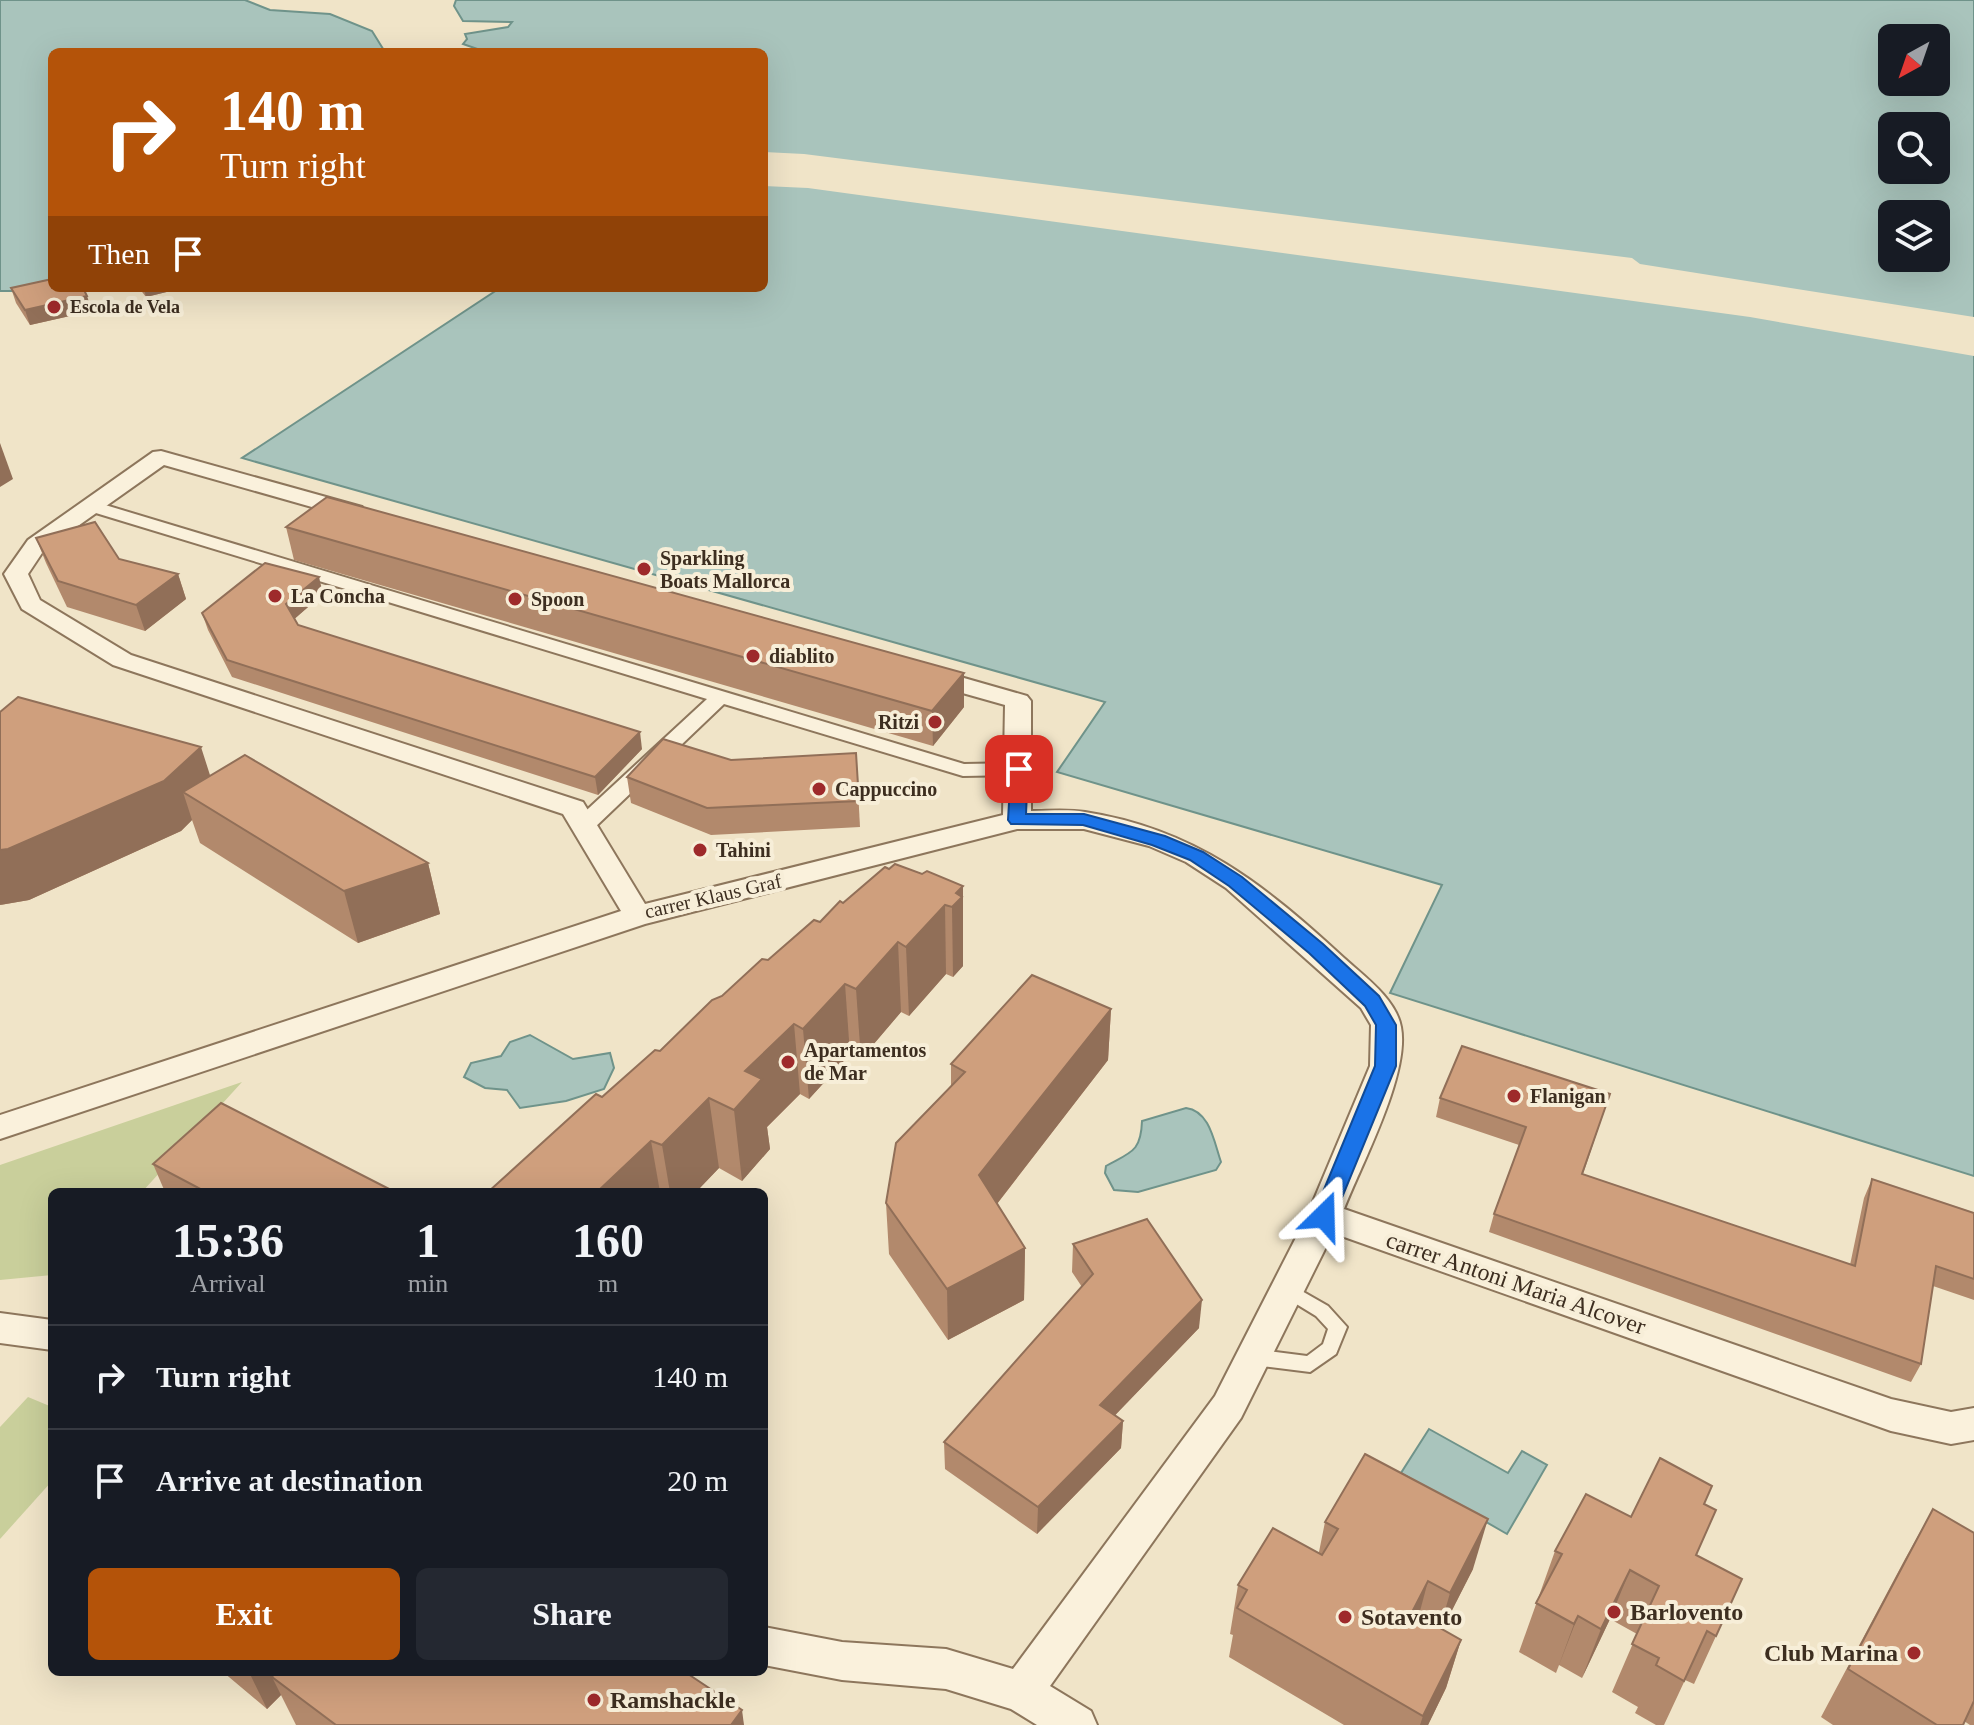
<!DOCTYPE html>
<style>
body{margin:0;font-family:"Times New Roman",serif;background:#242831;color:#f1f3f6;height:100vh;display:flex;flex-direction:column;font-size:30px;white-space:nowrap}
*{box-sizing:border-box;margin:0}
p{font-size:26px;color:#9ea1a6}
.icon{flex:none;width:44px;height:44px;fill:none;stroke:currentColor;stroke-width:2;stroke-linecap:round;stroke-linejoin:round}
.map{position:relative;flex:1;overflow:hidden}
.drawer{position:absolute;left:48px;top:1188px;width:720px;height:488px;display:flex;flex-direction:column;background:#171b24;border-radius:12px;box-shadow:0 8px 32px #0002}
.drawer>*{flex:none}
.banner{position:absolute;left:48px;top:48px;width:720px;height:244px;border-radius:12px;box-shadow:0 8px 32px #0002;background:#b45309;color:#fff;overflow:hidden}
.needle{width:52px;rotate:220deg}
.controls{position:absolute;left:1878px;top:24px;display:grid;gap:16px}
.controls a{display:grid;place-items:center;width:72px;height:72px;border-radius:12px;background:#171b24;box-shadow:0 8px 32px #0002;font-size:40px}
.pin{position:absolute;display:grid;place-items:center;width:68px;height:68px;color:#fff;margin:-34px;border-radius:16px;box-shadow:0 4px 12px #0006}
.me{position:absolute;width:88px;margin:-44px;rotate:22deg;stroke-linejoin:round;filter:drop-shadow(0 0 6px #0008)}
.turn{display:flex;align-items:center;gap:28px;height:168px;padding:0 40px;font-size:36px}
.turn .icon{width:104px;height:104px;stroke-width:2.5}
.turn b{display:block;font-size:56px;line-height:68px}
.then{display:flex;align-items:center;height:76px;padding:0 40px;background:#0003;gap:16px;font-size:30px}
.eta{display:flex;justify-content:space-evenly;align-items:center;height:136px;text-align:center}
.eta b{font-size:48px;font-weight:700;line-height:56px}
.action{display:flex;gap:16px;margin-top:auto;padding:16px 40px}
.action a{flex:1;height:92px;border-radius:12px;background:#b45309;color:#fff;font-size:32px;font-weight:700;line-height:92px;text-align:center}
.action a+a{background:#242831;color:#f1f3f6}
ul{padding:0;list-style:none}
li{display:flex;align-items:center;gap:24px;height:104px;padding:0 40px;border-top:2px solid #363941}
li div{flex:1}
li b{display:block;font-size:30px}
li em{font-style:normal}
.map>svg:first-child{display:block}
.green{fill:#c9cf9b}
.water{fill:#a9c4bc;stroke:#6f938a;stroke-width:2;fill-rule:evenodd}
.pier{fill:#f0e4c8}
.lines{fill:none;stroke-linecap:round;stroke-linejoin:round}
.service-casing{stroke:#8d765c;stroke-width:4}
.pedestrian-casing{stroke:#8d765c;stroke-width:4}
.minor-casing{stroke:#8d765c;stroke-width:4}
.service{fill:#faf1dc;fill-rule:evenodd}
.pedestrian{fill:#faf1dc;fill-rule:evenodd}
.minor{fill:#faf1dc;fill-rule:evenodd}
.wall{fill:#b2896c}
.shaded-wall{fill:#916f58}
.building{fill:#cf9f7d;stroke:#916f58;stroke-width:2}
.route{fill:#1a73e8;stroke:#114b97;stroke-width:2}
.poi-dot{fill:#9e2a2b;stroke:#f7eed8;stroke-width:3}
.labels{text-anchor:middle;stroke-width:8;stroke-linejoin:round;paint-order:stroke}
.far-poi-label{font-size:18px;font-weight:bold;fill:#3d2e20;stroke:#f7eed8;text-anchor:start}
.poi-label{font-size:20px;font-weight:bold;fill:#3d2e20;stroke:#f7eed8;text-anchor:start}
.street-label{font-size:20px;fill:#3d2e20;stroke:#f7eed8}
.near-street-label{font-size:24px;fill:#3d2e20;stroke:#f7eed8}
.near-poi-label{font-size:24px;font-weight:bold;fill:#3d2e20;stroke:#f7eed8;text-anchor:start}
</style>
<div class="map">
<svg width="1974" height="1725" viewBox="0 0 1974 1725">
<rect width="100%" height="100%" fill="#f0e4c8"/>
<!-- green -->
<g class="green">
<path d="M242 1082 142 1192H52V1275L0 1280V1165Z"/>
<path d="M28 1397 52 1407V1481L0 1539V1427Z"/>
</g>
<!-- water -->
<g class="water">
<path d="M0 0H245L270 10 330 14 372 31 385 52H52V287L35 291H0Z"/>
<path d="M456 0H1974V1176L1390 993 1442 885 1057 772 1105 702 242 458 500 288H764V52H486L463 44 467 39 465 34 508 27 512 22 463 21 454 6ZM1892 38H1936V82H1892ZM1892 126H1936V170H1892ZM1892 214H1936V258H1892Z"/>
<path d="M530 1035 573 1059 610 1053 614 1068 604 1089 566 1101 520 1108 507 1090 485 1088 464 1077 471 1063 501 1056 510 1042Z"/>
<path d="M1186 1108C1210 1111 1214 1142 1221 1162L1216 1170 1138 1192 1114 1190 1105 1173 1106 1166C1131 1152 1141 1152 1142 1121Z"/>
<path d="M1429 1429 1508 1473 1522 1451 1547 1465 1507 1534 1401 1473Z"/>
</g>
<!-- pier -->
<path class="pier" d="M764 152 804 154 1632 258 1640 264 1974 317V356L1750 317 808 188 764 186Z"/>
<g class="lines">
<defs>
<path id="service" d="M1286 1282 1328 1306 1347 1327 1336 1354 1310 1372 1253 1365 1247 1362 1244 1357 1247 1352 1253 1349 1307 1356 1323 1344 1328 1329 1316 1316 1280 1294 1277 1289 1280 1284Z"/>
<path id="pedestrian" d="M92 501 964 764 1019 763 1029 769 1019 775 963 776 724 704 592 830H576L573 825 576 820 707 699 86 510 83 506 86 502Z"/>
<g id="minor">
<path d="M161 451 362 507 365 512 354 519 164 465 44 550 28 574 40 600 131 655 583 802 645 904 1003 815 1005 705 920 681 916 676 920 671 929 668 1027 696 1031 701V811C1048 811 1068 809 1085 812 1195 829 1265 885 1344 958 1364 976 1396 999 1401 1027 1410 1074 1362 1163 1344 1209L1891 1399 1951 1412 1974 1408V1440L1951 1444 1891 1431 1333 1233 1241 1418 1050 1686 1091 1711 1097 1725H1037L1011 1709 946 1689 842 1680 764 1665V1627L842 1642 946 1649 1013 1669 1215 1396 1307 1216 1370 1066 1371 1025 1361 1008 1226 888 1186 862 1149 846 1084 829H1017L645 924 0 1139V1115L621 911 563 814 113 665 22 609 4 574 28 540 153 452Z"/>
<path d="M0 1313 52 1320V1350L0 1343Z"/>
</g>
</defs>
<!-- service casing -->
<use href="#service" class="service-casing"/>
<!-- pedestrian casing -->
<use href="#pedestrian" class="pedestrian-casing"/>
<!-- minor casing -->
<use href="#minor" class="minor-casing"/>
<!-- service -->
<use href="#service" class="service"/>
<!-- pedestrian -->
<use href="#pedestrian" class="pedestrian"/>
<!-- minor -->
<use href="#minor" class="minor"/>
</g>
<!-- wall -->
<g class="wall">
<path d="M11 288 92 311 30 325 16 303Z"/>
<path d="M139 288H183L146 297Z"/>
<path d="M286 527 964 673V707L933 746 294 560Z"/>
<path d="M36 538 178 574 186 599 145 631 67 607 46 563Z"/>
<path d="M323 594 294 619 298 625 642 749 598 795 232 677 208 630 202 613Z"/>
<path d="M856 753 860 827 711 835 631 803 627 777 731 760Z"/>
<path d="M210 776 428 863 440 914 358 943 200 843 192 820 181 831 29 900 0 905Z"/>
<path d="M889 869 922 874 963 886V966L953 977 946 974 909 1016 901 1012 861 1059 850 1054 809 1099 800 1094 767 1127 770 1149 742 1181 719 1168 696 1192H488L602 1097 660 1051 722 996 820 922Z"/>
<path d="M1111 1009 1108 1060 997 1204 1025 1248 1024 1300 948 1340 889 1254 886 1203 951 1086V1064Z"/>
<path d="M1610 1094 1583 1174 1850 1265 1864 1198 1872 1179 1974 1213V1300L1933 1286 1921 1364 1911 1382 1489 1232 1494 1214 1519 1145 1436 1117 1440 1098Z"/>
<path d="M153 1164 395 1192H165Z"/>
<path d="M1073 1244 1199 1328 1115 1415 1123 1421 1121 1448 1037 1534 945 1469 944 1442 1082 1287 1072 1272Z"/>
<path d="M1704 1504 1697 1555 1716 1636 1694 1684 1685 1680 1664 1725H1656L1635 1713 1638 1707 1612 1692 1637 1634 1610 1619 1582 1678 1559 1665 1556 1673 1519 1652 1555 1551 1631 1517Z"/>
<path d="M1933 1509 1974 1533V1725H1970L1964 1721 1963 1725H1833L1821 1717 1905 1559Z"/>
<path d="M1325 1522 1473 1569 1442 1629 1461 1640 1446 1688 1428 1725H1344L1229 1657 1233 1635 1230 1634 1238 1585 1319 1552Z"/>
<path d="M223 1672H685L744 1725H296L281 1695 267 1709Z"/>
</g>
<!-- shaded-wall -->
<g class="shaded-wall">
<path d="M144 288H183L146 297Z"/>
<path d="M87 296 92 311 30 325 25 310Z"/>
<path d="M0 443 13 479 0 487Z"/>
<path d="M178 574 186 599 145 631 136 605Z"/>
<path d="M319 577 323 594 291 622 286 604Z"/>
<path d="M964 673V707L933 746 932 711Z"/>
<path d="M640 732 642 749 598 795 595 777Z"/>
<path d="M201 747 217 797 183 792 192 820 181 831 29 900 0 905V850Z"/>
<path d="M428 863 440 914 358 943 344 891Z"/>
<path d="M963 886V966L953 977 952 907 956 893Z"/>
<path d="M945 905 946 974 909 1016 906 947Z"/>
<path d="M898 942 901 1012 861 1059 856 989Z"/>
<path d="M845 984 850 1054 809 1099 803 1029Z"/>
<path d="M1111 1009 1108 1060 979 1227V1175Z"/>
<path d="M794 1024 800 1094 767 1127 770 1149 742 1181 734 1110 745 1071Z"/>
<path d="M709 1098 719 1168 696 1192H670L662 1145Z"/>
<path d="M651 1141 660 1192H597Z"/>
<path d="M1025 1248 1024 1300 948 1340 947 1289Z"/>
<path d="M1202 1300 1199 1328 1099 1432 1100 1405Z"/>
<path d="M1123 1421 1121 1448 1037 1534 1038 1507Z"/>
<path d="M1488 1519 1473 1569 1436 1642 1450 1593Z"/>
<path d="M1630 1570 1610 1619 1582 1678 1601 1629Z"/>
<path d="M1428 1581 1415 1630 1412 1612Z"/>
<path d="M1578 1616 1559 1665 1556 1673 1574 1624Z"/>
<path d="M1461 1640 1446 1688 1428 1725H1420L1423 1716Z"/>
<path d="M249 1672H304L272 1677 281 1695 267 1709Z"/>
<path d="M742 1710 744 1725H731Z"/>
</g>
<!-- building -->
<g class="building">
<path d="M52 279V288H83L87 296 25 310 11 288Z"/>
<path d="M327 497 964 673 932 711 286 527Z"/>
<path d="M95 522 119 559 178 574 136 605 58 581 36 538Z"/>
<path d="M265 563 319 577 286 604 298 625 640 732 595 777 227 660 202 613Z"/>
<path d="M18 697 201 747 164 781 8 849 0 850V712Z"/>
<path d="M663 739 731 760 856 753 859 801 707 808 627 777Z"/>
<path d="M245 755 428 863 344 891 183 792Z"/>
<path d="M895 864 922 874 927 871 963 886 956 893 962 897 952 907 945 905 906 947 898 942 856 989 845 984 803 1029 794 1024 745 1071 762 1079 734 1110 709 1098 662 1145 651 1141 597 1192H488L596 1094 602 1097 655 1050 660 1051 712 1000 722 996 762 959 768 960 814 920 820 922 840 901 843 903 885 867 889 869Z"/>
<path d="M1032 975 1111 1009 979 1175 1025 1248 947 1289 886 1203 896 1143 965 1072 951 1064Z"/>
<path d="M1462 1046 1610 1094 1582 1174 1855 1266 1872 1179 1974 1213V1279L1936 1266 1921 1364 1494 1214 1526 1127 1440 1098Z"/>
<path d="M221 1103 395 1192H206L153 1164Z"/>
<path d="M1147 1219 1202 1300 1100 1405 1123 1421 1038 1507 944 1442 1093 1274 1073 1244Z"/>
<path d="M1365 1454 1488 1519 1450 1593 1428 1581 1412 1612 1461 1640 1423 1716 1237 1608 1247 1590 1238 1585 1273 1528 1322 1555 1338 1529 1325 1522Z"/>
<path d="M1660 1458 1712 1486 1704 1504 1716 1510 1696 1555 1742 1579 1716 1636 1707 1631 1684 1681 1656 1665 1659 1658 1632 1644 1659 1586 1630 1570 1601 1629 1578 1616 1574 1624 1536 1603 1562 1554 1555 1551 1586 1494 1631 1517Z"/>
<path d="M1933 1509 1974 1533V1701L1963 1725H1937L1848 1669Z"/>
<path d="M276 1672H685L742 1710 731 1725H336L272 1677Z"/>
</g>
<!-- route -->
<path class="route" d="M1019 764 1028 769 1026 814H1084L1165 836 1203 852 1242 877 1323 944 1379 996 1396 1025V1066L1332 1222 1324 1224 1316 1222 1313 1216 1375 1066 1376 1025 1365 1006 1309 953 1229 886 1190 860 1152 845 1083 825 1011 824 1008 820 1011 769Z"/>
<!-- markers -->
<g class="poi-dot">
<circle cx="54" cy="307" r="8"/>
<circle cx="644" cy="569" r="8"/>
<circle cx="275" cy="596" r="8"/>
<circle cx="515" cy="599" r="8"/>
<circle cx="753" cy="656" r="8"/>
<circle cx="935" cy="722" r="8"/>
<circle cx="819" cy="789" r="8"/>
<circle cx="700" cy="850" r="8"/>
<circle cx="788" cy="1062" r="8"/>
<circle cx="1514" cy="1096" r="8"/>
<circle cx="1614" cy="1612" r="8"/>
<circle cx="1345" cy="1617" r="8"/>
<circle cx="1914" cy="1653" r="8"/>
<circle cx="594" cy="1700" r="8"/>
</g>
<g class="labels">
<!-- far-poi labels -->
<g class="far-poi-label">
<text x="70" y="313">Escola de Vela</text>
</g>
<!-- poi labels -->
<g class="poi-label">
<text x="660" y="565">Sparkling<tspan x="660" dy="23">Boats Mallorca</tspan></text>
<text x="291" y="603">La Concha</text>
<text x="531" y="606">Spoon</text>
<text x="769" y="663">diablito</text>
<text x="919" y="729" text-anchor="end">Ritzi</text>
<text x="835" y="796">Cappuccino</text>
<text x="716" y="857">Tahini</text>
<text x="804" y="1057">Apartamentos<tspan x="804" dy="23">de Mar</tspan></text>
<text x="1530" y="1103">Flanigan</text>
</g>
<!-- street labels -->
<g class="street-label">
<text transform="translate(713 896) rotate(-13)" y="7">carrer Klaus Graf</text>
</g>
<!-- near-street labels -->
<g class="near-street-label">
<text transform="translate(1516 1283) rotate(19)" y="8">carrer Antoni Maria Alcover</text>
</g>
<!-- near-poi labels -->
<g class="near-poi-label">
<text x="1630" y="1620">Barlovento</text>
<text x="1361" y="1625">Sotavento</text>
<text x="1898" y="1661" text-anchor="end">Club Marina</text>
<text x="610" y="1708">Ramshackle</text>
</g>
</g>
</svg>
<div class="controls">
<a><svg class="needle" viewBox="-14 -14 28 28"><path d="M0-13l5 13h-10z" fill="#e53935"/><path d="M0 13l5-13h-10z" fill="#9ea1a6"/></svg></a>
<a><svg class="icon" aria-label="search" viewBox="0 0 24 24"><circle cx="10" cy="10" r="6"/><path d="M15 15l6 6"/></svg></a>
<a><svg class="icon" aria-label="layers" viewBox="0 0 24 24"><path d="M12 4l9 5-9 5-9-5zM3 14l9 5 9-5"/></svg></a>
</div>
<div class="pin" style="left:1019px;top:769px;background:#d93025"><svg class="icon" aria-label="arrive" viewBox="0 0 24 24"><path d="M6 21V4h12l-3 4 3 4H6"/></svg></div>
<svg class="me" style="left:1324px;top:1216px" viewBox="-20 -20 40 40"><path d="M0-17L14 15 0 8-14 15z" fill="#1a73e8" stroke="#fff" stroke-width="4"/></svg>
<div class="banner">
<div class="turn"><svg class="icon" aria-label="right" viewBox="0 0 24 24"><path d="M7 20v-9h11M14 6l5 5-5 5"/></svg><div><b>140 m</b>Turn right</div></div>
<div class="then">Then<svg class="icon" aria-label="arrive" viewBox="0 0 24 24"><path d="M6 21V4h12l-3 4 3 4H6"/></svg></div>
</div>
<section class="drawer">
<div class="eta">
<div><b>15:36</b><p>Arrival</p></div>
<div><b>1</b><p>min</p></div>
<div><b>160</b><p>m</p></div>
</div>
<ul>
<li><svg class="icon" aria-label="right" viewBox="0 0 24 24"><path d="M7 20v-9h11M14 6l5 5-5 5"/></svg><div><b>Turn right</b></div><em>140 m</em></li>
<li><svg class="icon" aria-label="arrive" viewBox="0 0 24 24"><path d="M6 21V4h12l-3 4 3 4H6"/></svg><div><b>Arrive at destination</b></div><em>20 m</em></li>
</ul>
<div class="action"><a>Exit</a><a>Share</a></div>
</section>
</div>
